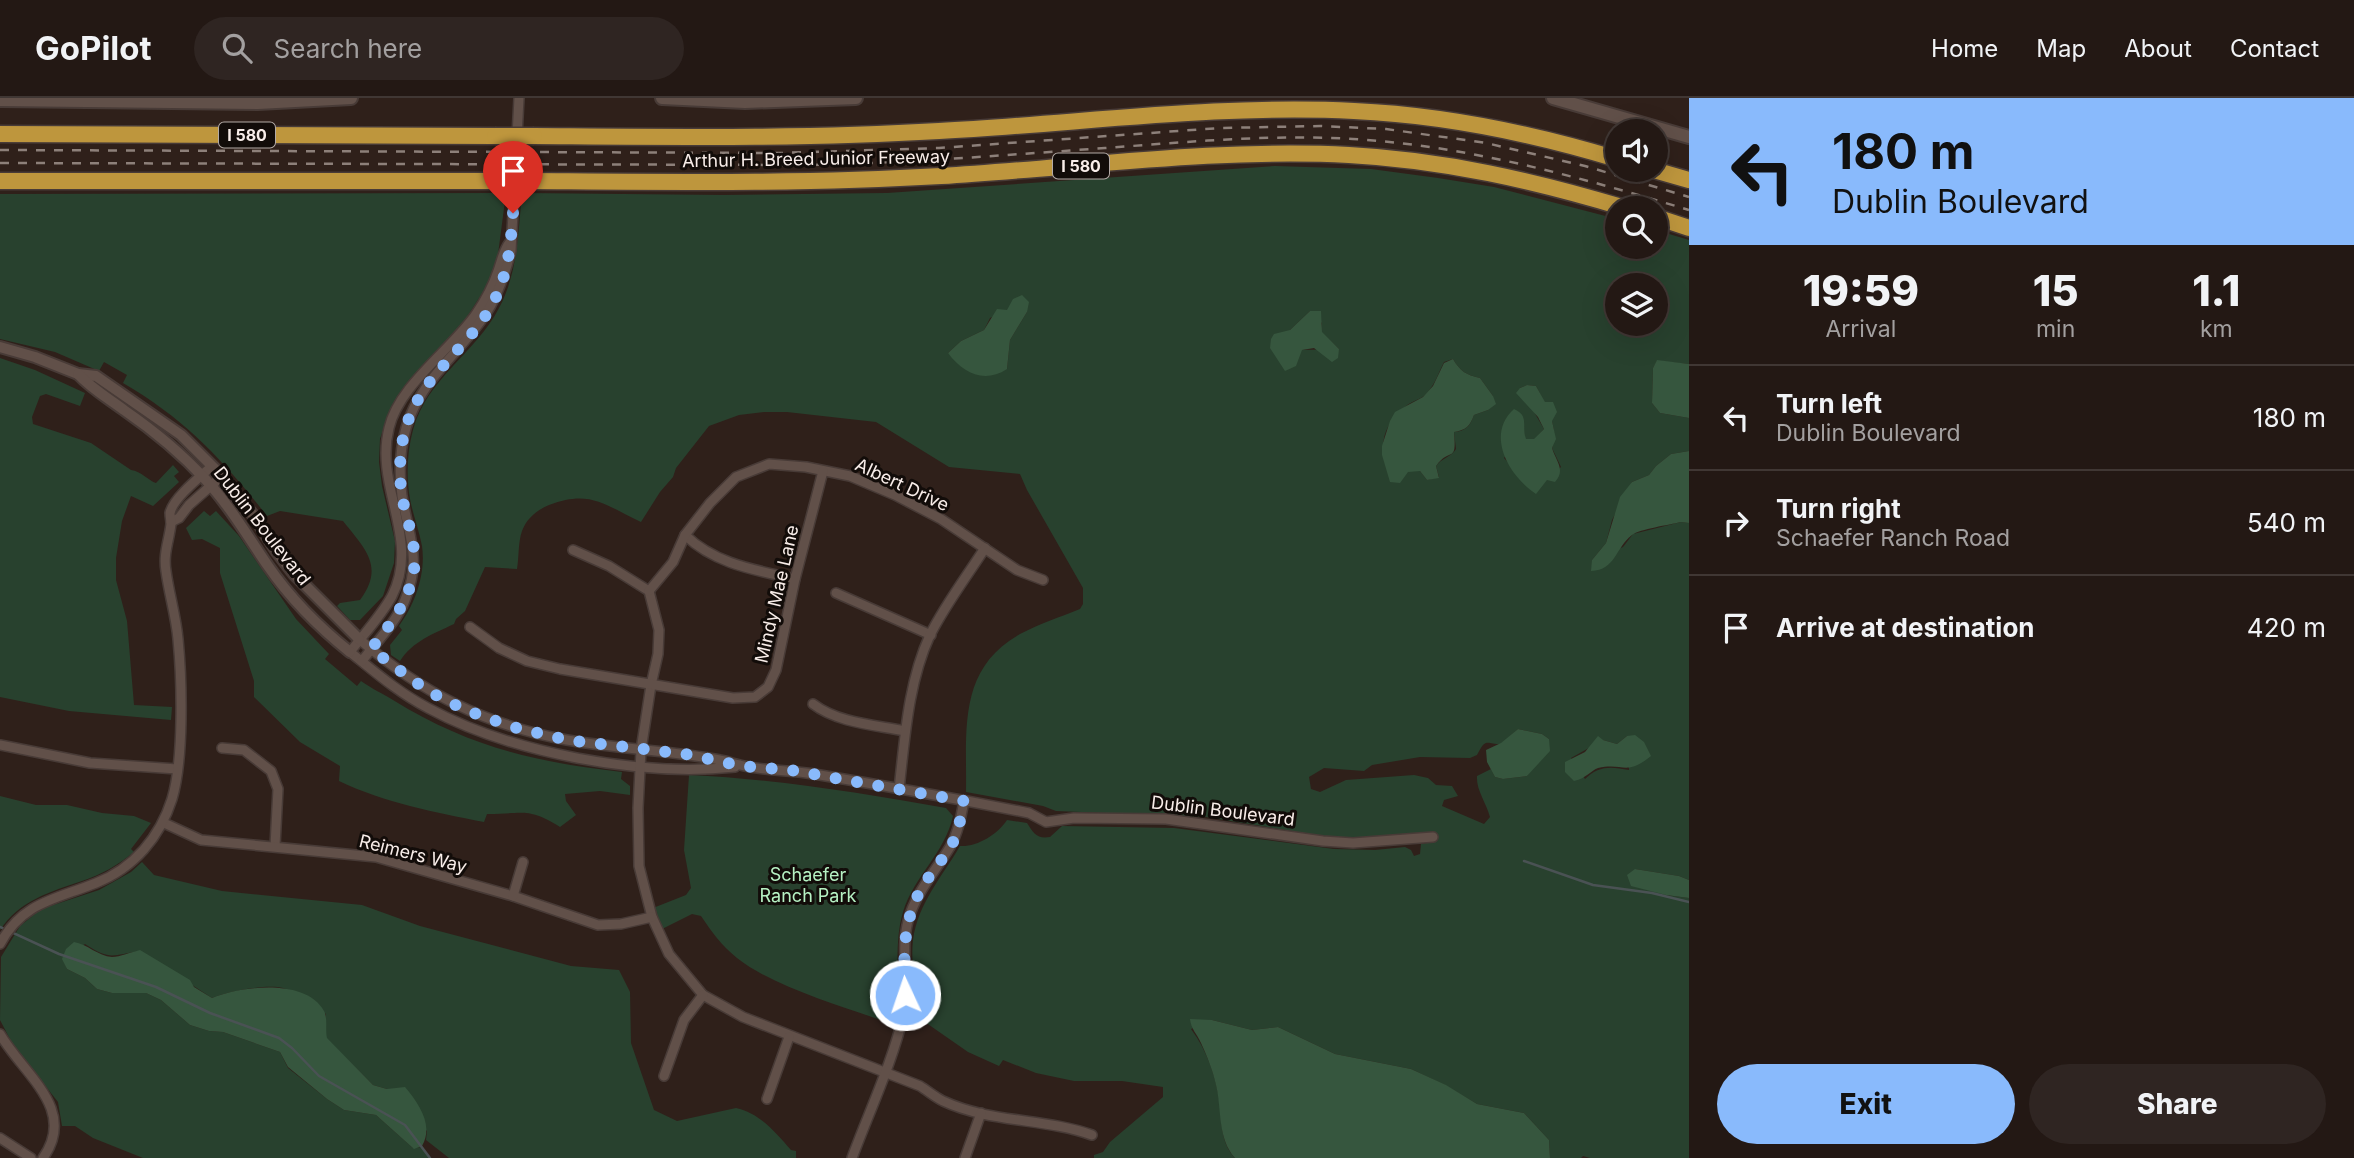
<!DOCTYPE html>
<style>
body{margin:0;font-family:Inter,sans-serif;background:#2f2522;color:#f1f3f6;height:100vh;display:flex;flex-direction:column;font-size:26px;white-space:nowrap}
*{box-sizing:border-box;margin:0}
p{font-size:23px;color:#a3a0a0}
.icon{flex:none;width:38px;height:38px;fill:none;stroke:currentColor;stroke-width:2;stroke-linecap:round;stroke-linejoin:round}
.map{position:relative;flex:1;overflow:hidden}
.side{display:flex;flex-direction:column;background:#231814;width:665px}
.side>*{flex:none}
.guide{background:#89bafc;color:#111;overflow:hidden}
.fabs{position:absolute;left:1605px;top:21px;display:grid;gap:14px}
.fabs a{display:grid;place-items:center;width:63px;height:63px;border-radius:50%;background:#231814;box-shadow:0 7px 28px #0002,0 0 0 2px #403734;font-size:35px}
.pin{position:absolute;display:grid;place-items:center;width:60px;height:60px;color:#fff;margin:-72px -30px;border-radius:50% 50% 50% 0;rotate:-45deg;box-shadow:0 0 7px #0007}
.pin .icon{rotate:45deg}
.me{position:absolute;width:77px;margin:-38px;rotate:357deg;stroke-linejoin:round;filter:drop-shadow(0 0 5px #0008)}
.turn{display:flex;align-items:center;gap:24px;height:147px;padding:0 28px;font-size:32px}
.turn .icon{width:91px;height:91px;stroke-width:2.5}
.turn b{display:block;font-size:49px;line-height:60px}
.eta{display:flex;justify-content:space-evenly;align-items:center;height:119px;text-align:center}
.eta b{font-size:42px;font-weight:800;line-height:49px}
.cta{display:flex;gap:14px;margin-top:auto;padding:14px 28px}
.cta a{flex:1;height:80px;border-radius:42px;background:#89bafc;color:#111;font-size:28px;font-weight:800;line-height:80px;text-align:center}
.cta a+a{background:#2f2522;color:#f1f3f6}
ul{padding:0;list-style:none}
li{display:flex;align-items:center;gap:21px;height:105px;padding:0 28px;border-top:2px solid #403734}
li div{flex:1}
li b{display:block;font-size:26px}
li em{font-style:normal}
header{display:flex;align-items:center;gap:42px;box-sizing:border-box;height:98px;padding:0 35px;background:#231814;border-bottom:2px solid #403734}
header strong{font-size:33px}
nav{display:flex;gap:38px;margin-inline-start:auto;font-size:24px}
.search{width:490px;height:63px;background:#2f2522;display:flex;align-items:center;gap:18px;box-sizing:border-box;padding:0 24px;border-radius:38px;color:#a3a0a0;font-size:26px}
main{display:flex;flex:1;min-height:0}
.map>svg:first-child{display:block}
.green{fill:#28412e;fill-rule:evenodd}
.forest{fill:#36563e}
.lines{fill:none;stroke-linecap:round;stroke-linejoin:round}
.stream{stroke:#4a5254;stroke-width:2.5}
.minor-casing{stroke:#483b37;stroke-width:12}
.tertiary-casing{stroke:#483b37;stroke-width:14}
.secondary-casing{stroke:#483b37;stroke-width:16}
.motorway-casing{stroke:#483b37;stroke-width:19}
.minor{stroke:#615049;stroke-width:9}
.tertiary{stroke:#615049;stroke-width:10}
.secondary{stroke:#615049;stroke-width:12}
.motorway{stroke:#be963d;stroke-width:16}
.rail{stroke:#8d807a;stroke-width:2.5;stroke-dasharray:9 9;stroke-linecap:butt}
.motorway-bridge-casing{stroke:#483b37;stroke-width:19;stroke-linecap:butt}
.motorway-bridge{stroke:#be963d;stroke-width:16}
.route{stroke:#89bafc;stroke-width:12;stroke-dasharray:0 21.6}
.labels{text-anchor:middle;stroke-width:6;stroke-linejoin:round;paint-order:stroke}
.shield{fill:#120c09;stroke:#b3aaa6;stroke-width:2}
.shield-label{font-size:16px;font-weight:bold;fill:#f8ede9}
.street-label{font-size:18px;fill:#f8ede9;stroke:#120c09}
.park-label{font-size:18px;fill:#b6f1c3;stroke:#120c09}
</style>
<header>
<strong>GoPilot</strong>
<div class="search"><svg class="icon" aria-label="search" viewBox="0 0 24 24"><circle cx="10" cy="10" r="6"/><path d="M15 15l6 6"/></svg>Search here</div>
<nav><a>Home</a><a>Map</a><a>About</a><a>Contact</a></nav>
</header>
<main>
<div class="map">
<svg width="1689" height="1060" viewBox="0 0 1689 1060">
<rect width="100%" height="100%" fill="#2f201a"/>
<!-- green -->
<g class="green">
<path d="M1275 68 1371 71 1438 80 1494 89 1617 121V149H1656V132L1689 142V266L1657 263 1653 270 1652 305 1660 315 1689 320V353L1671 356 1656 368 1649 377 1632 384 1612 422 1606 445 1592 462 1623 449 1633 436 1681 424 1689 425V782L1679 778 1635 771 1666 797 1689 800V1060H1590L1583 1058 1581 1060H1550L1549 1042 1524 1015 1477 1006 1445 987 1411 971 1335 956 1278 929 1252 932 1212 922 1191 931C1207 952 1217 981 1220 1008 1222 1027 1221 1045 1235 1060H1094V1057L1103 1054 1110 1044 1163 999V989L1122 983H1074L1036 975 1003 962 999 968 968 954 922 922 911 919C918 893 910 868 913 842 918 805 942 779 960 748 977 749 997 737 1007 722L1027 725C1034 736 1037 741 1050 739L1062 728 1174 730 1334 751 1375 752 1405 749 1411 752 1414 758 1420 756 1421 746 1432 744 1431 734 1363 739H1329L1206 719 1056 713 1043 708 966 694C967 633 957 571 1020 536 1039 526 1060 519 1080 511L1083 506V490L1027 392 1020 376 949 369 876 324 787 314H764L739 317 709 328 676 370 673 379 660 394 641 424C605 407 590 391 549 407 537 412 527 420 522 433 518 444 519 459 517 471L485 469 465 513 456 521 454 526C433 536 413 543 400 563L391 557 390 547 402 532 399 528C415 506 426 476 422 448 419 432 413 417 410 401 406 378 407 354 413 332 427 280 476 255 499 210 518 174 518 135 522 95L723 97 887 95ZM1617 187H1656V226H1617ZM1007 212 1027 214 1010 242 1007 271 948 255 961 243 984 232 990 220ZM1310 213 1322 225 1321 234 1339 251 1302 252 1290 232ZM1453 261C1460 273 1466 277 1480 280L1493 298 1488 312 1474 317C1470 328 1466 333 1454 334L1456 351C1451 359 1442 360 1436 368L1439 379 1427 382 1420 373H1388C1378 347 1383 327 1405 309 1410 304 1418 302 1424 298 1434 289 1438 276 1444 264ZM1527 287 1536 288C1545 305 1560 331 1552 350L1561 369 1541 387 1536 395 1504 360 1524 335 1525 341 1534 342 1544 331 1520 290ZM1518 631 1542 636 1549 641 1527 678 1503 681 1495 679 1491 671 1477 678C1476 692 1486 704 1490 719L1484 726 1442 708 1444 702 1458 698 1452 688 1436 687 1428 680 1414 677 1346 682 1320 694 1311 691 1309 679 1324 670 1364 673 1372 667 1420 659 1470 660 1477 657C1486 639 1486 646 1501 646ZM1627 638 1629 672C1610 668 1598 668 1585 681L1571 660 1603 642 1617 646Z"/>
<path d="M506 95 497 164 488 186 460 230 401 294 388 316 380 341 379 364 382 388 395 443 394 465 383 498 360 522H350L337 508 340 505 360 502C385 468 365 451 343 423L280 413 267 418C223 362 185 321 123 285L127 277 104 264 99 273 55 254 0 241V96Z"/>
<path d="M0 260 35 272 85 295 80 308 46 296 40 298 32 319 33 326 91 345 131 372C141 373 149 383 156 385L173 367 179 374 174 378 179 384 153 408 131 398 122 423 116 460V482L127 523 134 607 172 609 171 622 69 613 0 599Z"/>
<path d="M204 413 210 418 216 413 239 438 296 521 329 556 325 561 357 588 361 583C372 591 382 595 393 602 469 649 535 664 622 674L621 681 630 688V697L600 693 565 696 566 703 576 717 560 729C528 709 524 716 487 716L484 724C434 714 385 705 339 683L340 668 300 644 254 599V583L220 475V450L202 441 192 442 186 430Z"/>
<path d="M689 677C776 681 861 695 946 710L953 718C945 755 914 778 903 814 892 851 903 889 892 926 845 909 775 890 737 860 722 848 711 833 701 818L692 816 662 831 653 810 686 797 691 790 684 752Z"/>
<path d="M0 698 36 707H67L102 715 134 718 151 725 131 751 134 754C118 767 101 777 82 783 50 794 20 802 0 832Z"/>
<path d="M142 764 154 777 222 793 362 807 420 828 571 868 619 872 630 894 631 945 654 1012 677 1023 736 1010C760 1015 776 1035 791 1052L796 1053V1060H449L426 1042 427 1033 387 991 373 987 326 940V916C314 908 298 893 283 890 267 886 227 893 212 900L140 853C112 857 111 863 85 846L63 861 67 871 85 880 97 891 112 895H146L161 902 190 927 209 933 223 934 280 954 288 970 327 1001 344 1012 376 1017 413 1050 422 1049 431 1060H143L93 1040 75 1028H62L58 1004 13 947 0 922 1 859 20 828 41 811 99 792 131 774Z"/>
</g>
<!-- forest -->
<g class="forest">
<path d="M1022 197 1029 204 1027 214 1010 242 1007 271C984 286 963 275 948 255L961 243 984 232 997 211 1007 212 1013 201Z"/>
<path d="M1310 213H1321L1322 234 1339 251 1338 260 1332 264 1314 250 1302 252 1296 268 1285 273 1270 250 1271 241 1274 236 1290 232Z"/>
<path d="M1453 261C1460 273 1466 277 1480 280L1493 298 1496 306 1488 312 1474 317C1470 328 1466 332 1454 334 1457 367 1450 348 1436 368L1439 380 1427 382 1420 373 1408 374 1400 385 1390 384 1382 357V348L1390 323 1395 314 1423 299 1433 288 1444 265Z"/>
<path d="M1657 262 1689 266V320L1660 315 1652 305 1653 270Z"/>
<path d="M1527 287 1536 288 1545 304H1553L1557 314 1552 323 1556 341 1552 350C1556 363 1566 372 1555 384L1547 382 1536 396C1509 378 1485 337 1514 311 1530 318 1521 328 1526 341H1534L1544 331 1538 319 1516 295 1520 290Z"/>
<path d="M1689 353V425L1681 424C1669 427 1640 431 1632 437 1615 450 1616 472 1591 473L1592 462 1606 445 1620 399 1632 384 1649 377 1656 368 1671 356Z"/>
<path d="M1518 631 1542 636 1549 641 1550 653 1527 678 1503 681 1495 679 1487 664 1486 652 1501 645Z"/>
<path d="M1635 637 1644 644 1651 658C1625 679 1624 664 1598 670 1590 673 1587 680 1574 683L1565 674V664L1585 654 1598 638 1603 642 1617 646 1627 638Z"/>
<path d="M1635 771 1679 778 1689 782V800L1666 797 1631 788 1627 777Z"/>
<path d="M74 844C87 846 98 858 112 859 120 859 131 854 140 852L190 882 194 889 212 900C241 888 306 880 324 913 328 920 325 931 327 940L373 987 387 991 405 989C419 1006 434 1027 422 1048L414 1051 376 1017 344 1012 327 1001 288 969 280 954 223 934 209 933 190 927 161 902 146 895H112L97 891 85 880 67 871 62 861 66 851Z"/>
<path d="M1190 921 1212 922 1252 932 1278 929 1335 956 1411 971 1446 987 1477 1006 1524 1015 1549 1042 1550 1060H1235C1217 1040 1222 1011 1216 987 1213 973 1207 958 1201 945 1197 936 1191 931 1190 921Z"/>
</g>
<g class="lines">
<!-- stream -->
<g class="stream">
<path d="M1524 763 1593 787 1652 795 1689 804"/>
<path d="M0 829 59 856 156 889 210 915 279 940 292 950 319 978 405 1027 430 1060"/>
</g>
<defs>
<g id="minor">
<path d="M510 144C503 153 502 162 498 173 493 188 485 203 476 216 451 252 399 287 389 330 374 389 421 441 392 498 381 518 364 536 350 554 375 574 399 595 428 610 511 655 641 679 735 669"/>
<path d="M171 424 179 420 189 407 222 378"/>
<path d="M685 437C715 466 755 472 795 481"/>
<path d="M573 452 609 468 649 493"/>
<path d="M649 493 659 532 658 556 651 587 641 652 638 710 639 768 652 819 669 856 703 897 743 919 920 988C928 993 935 999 943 1003 990 1025 1045 1020 1092 1037"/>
<path d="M649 493 673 464 685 437 710 405 736 379 769 366 806 369 850 378 895 397 941 421 1017 472 1043 482"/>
<path d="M836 495 931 537"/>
<path d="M470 529 499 550 527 563 560 571 733 600 755 599 768 589 776 572 795 481 823 373"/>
<path d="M359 541C422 595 485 627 567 642 618 651 669 652 720 662 727 663 734 666 740 667 764 673 790 672 814 676 886 688 958 701 1029 715L1046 724 1074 720 1166 721 1323 743 1353 745 1433 739"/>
<path d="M362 563C376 544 396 525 405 502 422 460 409 440 402 398 399 376 400 351 406 330 420 282 459 256 485 217 498 198 505 176 511 153L519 0"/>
<path d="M813 606C838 625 875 627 905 633"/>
<path d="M0 647 90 665 177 671"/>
<path d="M222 650 244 652 271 673 278 691 275 748"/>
<path d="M899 691C905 639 908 585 930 537 945 507 967 478 985 450"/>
<path d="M164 725 201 742 376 759 513 798 598 827 621 826 652 819"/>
<path d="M513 798 523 764"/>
<path d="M0 846C22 804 57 801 96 785 134 770 160 739 172 701 184 661 182 583 178 541 176 518 169 496 166 473 163 456 169 443 171 426 171 422 170 419 170 415 173 400 201 378 212 368"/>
<path d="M0 936C23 976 78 1011 43 1060"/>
<path d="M664 978 684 922 703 897"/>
<path d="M767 1001 789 939"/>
<path d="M0 1040 31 1060"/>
<path d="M852 1060C869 1014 894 961 904 914 910 883 900 853 908 823 916 794 935 774 950 749 958 735 961 719 964 703"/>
<path d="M965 1060 981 1015"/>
</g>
<g id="tertiary">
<path d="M0 249 35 259 78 276 96 278 181 337 217 373 254 418 277 454 294 476 359 541"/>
<path d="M78 276C92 291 108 300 124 312 153 332 182 356 206 382 230 408 248 439 268 468 290 500 320 530 350 554"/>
</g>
<g id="secondary">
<path d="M662 0 745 4 856 0"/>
<path d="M1553 0 1689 39"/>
<path d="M0 2 258 5 351 0"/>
</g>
<g id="motorway">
<path d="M0 36 495 38"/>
<path d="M534 38C669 39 804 41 939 33 1077 26 1216 6 1354 13 1443 17 1531 35 1617 61"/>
<path d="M1654 72 1689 82"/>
<path d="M0 83H492"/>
<path d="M531 83C668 84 804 86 941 78 1076 70 1213 50 1349 57 1444 62 1535 83 1625 110"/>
<path d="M1656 119 1689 130"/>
</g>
</defs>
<!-- minor casing -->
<use href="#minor" class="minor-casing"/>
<!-- tertiary casing -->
<use href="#tertiary" class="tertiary-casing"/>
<!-- secondary casing -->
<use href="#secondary" class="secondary-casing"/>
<!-- motorway casing -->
<use href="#motorway" class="motorway-casing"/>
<!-- minor -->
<use href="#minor" class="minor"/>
<!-- tertiary -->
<use href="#tertiary" class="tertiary"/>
<!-- secondary -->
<use href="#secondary" class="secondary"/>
<!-- motorway -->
<use href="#motorway" class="motorway"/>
<!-- rail -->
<g class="rail">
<path d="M0 52 779 55 939 50 1220 30 1320 28 1386 31 1486 45 1585 68 1689 99"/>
<path d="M0 65 809 67C908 65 1006 57 1105 50 1187 44 1271 36 1353 41 1469 48 1579 79 1689 112"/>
</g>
<defs>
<g id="motorway-bridge">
<path d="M495 38H534"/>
<path d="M492 83H531"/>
</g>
</defs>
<!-- motorway-bridge casing -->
<use href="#motorway-bridge" class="motorway-bridge-casing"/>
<!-- motorway-bridge -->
<use href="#motorway-bridge" class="motorway-bridge"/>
</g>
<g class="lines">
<!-- route -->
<path class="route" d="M513 115C510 153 508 183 486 217 459 257 421 280 406 329 399 351 399 377 402 399 407 423 417 447 414 472 409 504 390 527 371 551L417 585 444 602 481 618 517 630 567 642 685 656 742 668 790 672 964 703C961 719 958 736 950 750 940 765 927 779 919 795 902 828 904 861 905 897"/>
</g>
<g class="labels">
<!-- shield labels -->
<g class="shield">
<rect x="219" y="24.5" width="56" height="25" rx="5"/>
<rect x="1053" y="55.5" width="56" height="25" rx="5"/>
</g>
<g class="shield-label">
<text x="247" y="43">I 580</text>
<text x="1081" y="74">I 580</text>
</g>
<!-- street labels -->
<g class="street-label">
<text transform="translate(816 61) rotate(-1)" y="6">Arthur H. Breed Junior Freeway</text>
<text transform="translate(902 387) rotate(25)" y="6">Albert Drive</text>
<text transform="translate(262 428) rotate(52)" y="6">Dublin Boulevard</text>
<text transform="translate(777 496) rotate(-77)" y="6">Mindy Mae Lane</text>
<text transform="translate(1223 713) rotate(7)" y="6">Dublin Boulevard</text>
<text transform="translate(413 756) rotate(14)" y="6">Reimers Way</text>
</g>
<!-- park labels -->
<g class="park-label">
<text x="808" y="783">Schaefer<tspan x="808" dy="21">Ranch Park</tspan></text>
</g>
</g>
</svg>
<div class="fabs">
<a><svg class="icon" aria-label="sound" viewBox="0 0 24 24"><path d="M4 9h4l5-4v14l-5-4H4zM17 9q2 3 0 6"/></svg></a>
<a><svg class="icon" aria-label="search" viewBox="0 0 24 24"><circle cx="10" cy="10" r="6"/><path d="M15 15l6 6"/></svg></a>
<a><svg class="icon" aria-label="layers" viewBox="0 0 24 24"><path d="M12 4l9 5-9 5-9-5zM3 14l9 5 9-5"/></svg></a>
</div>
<div class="pin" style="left:513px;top:115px;background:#d93025"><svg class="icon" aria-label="arrive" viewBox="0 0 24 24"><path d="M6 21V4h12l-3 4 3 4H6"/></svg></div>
<svg class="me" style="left:905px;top:897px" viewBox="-20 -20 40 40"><circle r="17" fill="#89bafc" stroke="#fff" stroke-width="3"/><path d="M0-11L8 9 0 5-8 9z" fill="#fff"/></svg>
</div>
<section class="side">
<div class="guide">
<div class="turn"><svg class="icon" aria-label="left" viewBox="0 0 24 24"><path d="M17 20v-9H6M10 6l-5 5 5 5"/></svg><div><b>180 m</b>Dublin Boulevard</div></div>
</div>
<div class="eta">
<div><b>19:59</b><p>Arrival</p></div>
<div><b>15</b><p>min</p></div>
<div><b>1.1</b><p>km</p></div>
</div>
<ul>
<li><svg class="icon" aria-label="left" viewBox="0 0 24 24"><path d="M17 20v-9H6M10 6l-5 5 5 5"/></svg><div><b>Turn left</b><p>Dublin Boulevard</p></div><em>180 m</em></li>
<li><svg class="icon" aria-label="right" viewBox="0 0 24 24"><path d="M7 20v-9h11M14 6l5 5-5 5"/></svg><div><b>Turn right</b><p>Schaefer Ranch Road</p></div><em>540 m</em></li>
<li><svg class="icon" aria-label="arrive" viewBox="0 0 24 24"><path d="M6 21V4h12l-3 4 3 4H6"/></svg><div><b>Arrive at destination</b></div><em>420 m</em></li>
</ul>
<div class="cta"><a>Exit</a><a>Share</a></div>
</section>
</main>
